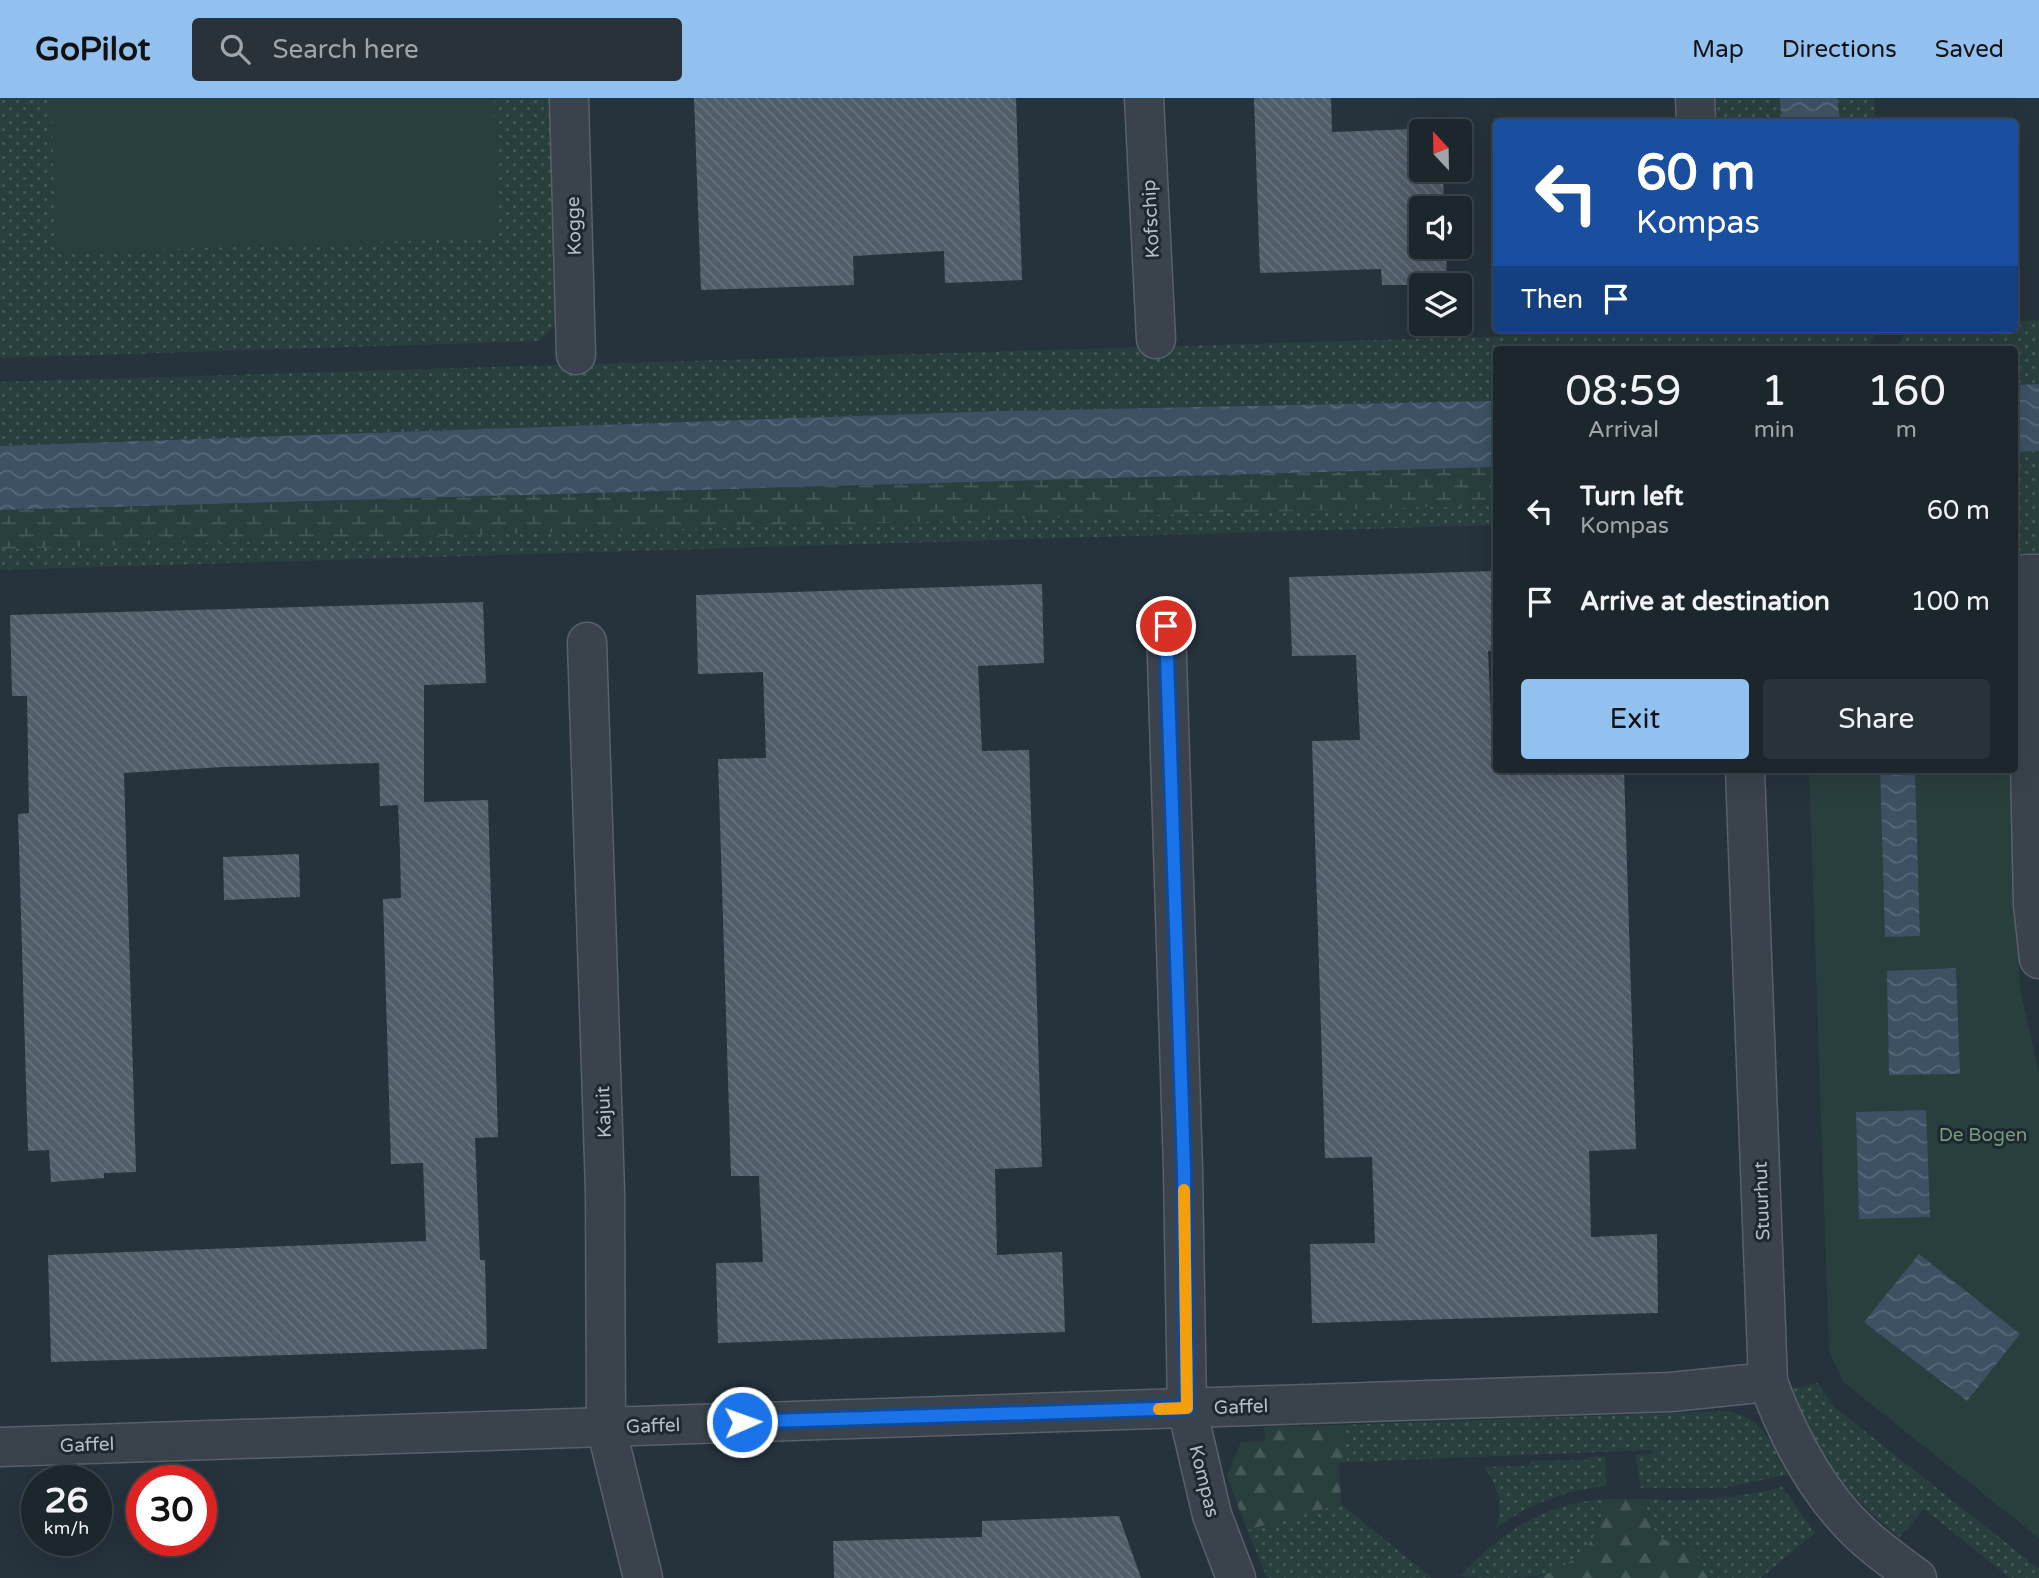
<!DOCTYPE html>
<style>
body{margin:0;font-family:"Varela Round",sans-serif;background:#293239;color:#f1f3f6;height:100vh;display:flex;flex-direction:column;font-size:26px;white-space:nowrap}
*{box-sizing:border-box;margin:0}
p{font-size:23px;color:#a0a5aa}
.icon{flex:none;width:38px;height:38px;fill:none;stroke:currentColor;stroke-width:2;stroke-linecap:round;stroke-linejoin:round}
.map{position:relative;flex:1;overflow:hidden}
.side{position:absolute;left:1493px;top:248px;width:525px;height:427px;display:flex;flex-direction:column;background:#1c262d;border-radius:7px;box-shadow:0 7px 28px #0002,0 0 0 2px #3a4349}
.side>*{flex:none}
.hud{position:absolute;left:1493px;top:21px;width:525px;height:214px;border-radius:7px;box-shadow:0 7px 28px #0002,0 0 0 2px #3a4349;background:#1a4fa0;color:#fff;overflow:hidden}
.needle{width:46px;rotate:338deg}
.fabs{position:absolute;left:1409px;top:21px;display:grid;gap:14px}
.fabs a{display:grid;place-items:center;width:63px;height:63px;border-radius:7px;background:#1c262d;box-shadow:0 7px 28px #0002,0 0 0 2px #3a4349;font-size:35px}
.speed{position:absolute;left:21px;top:1367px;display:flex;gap:14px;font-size:35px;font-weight:700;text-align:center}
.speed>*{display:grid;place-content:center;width:91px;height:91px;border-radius:50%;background:#1c262d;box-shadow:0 7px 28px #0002,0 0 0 2px #3a4349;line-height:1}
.speed small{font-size:18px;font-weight:400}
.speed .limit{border:10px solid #d22;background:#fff;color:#111}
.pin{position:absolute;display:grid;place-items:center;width:60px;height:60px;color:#fff;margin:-30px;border:4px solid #fff;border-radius:50%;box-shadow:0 2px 7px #0007}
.me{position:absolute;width:77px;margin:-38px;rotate:88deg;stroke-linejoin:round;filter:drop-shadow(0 0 5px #0008)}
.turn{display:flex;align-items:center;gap:24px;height:147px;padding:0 28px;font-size:32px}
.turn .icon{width:91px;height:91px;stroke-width:2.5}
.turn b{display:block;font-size:49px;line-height:60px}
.then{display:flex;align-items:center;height:66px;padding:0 28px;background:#0003;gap:14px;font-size:26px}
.eta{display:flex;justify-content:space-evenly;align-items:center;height:119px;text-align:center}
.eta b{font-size:42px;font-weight:600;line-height:49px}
.cta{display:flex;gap:14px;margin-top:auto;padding:14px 28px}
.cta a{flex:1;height:80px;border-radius:7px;background:#92c0ef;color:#111;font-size:28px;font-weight:600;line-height:80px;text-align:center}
.cta a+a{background:#293239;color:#f1f3f6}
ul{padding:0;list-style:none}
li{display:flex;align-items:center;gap:21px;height:91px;padding:0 28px}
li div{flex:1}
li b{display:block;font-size:26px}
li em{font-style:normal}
header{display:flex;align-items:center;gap:42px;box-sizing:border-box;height:98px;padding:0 35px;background:#92c0ef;color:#111}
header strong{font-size:33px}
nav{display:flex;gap:38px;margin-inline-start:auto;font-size:24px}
.search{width:490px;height:63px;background:#293239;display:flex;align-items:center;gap:18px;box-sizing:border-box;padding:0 24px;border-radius:7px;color:#a0a5aa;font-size:26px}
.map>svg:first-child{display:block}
.grass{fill:url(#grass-dots)}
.forest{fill:url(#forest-firs)}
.wetland{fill:url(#wetland-marsh)}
.green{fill:#293f3e}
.water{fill:url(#water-waves)}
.building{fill:url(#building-back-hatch)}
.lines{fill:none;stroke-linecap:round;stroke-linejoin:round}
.minor-casing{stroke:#58616a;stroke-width:41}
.minor{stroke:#3a434c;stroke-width:38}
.route-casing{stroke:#114b97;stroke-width:18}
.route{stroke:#1a73e8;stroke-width:12}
.slow{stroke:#f59e0b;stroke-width:12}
.labels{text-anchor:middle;stroke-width:6;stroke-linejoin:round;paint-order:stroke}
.street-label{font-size:19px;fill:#b5bec7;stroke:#1f2831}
.park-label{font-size:19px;fill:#769b7a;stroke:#1f2831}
</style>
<header>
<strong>GoPilot</strong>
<div class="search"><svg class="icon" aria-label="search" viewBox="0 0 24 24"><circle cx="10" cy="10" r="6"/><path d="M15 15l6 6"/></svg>Search here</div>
<nav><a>Map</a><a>Directions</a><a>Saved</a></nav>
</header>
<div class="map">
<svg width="2039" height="1480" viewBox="0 0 2039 1480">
<defs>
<pattern id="grass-dots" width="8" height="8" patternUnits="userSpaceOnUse" patternTransform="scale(1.75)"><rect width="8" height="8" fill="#293f3e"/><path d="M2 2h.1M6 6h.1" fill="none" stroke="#465958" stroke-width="1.8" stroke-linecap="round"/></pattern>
<pattern id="forest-firs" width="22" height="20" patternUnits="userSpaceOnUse" patternTransform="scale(1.75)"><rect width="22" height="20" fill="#293f3e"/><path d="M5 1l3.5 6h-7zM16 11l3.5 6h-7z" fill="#465958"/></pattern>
<pattern id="wetland-marsh" width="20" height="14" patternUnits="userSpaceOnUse" patternTransform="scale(1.75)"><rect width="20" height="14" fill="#293f3e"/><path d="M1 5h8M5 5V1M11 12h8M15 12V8" fill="none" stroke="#465958"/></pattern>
<pattern id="water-waves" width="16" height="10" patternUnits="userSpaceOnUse" patternTransform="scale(1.75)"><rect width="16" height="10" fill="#3d5163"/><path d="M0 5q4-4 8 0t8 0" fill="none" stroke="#576878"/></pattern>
<pattern id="building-back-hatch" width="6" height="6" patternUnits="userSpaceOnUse" patternTransform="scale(1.75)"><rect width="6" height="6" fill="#515d69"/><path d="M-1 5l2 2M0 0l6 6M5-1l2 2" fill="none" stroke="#68727d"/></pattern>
</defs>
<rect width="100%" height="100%" fill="#26323c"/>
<!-- grass -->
<g class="grass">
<path d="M0 0H549L557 219 552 230 539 243 0 260Z"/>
<path d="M1710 0H1874L1875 24H1711Z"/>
<path d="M2039 222V286L2014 287V252H1894L1909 231H2014V223Z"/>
<path d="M1740 231H1879L1866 252H1496V303L998 313 0 348V284Z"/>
<path d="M2039 353V456L2014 457V354Z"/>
<path d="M1496 407V427L0 472V451Z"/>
<path d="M1818 1285 1833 1308 2039 1471V1480H2010L1924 1411 1899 1440C1856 1403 1803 1349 1792 1291Z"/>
<path d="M1728 1313C1763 1320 1773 1347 1790 1376L1724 1390H1641L1635 1357 1652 1356V1352L1347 1364 1342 1327Z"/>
<path d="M1605 1358 1606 1388C1564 1392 1530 1406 1496 1430 1503 1408 1498 1387 1484 1369L1528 1368 1530 1363 1587 1362 1588 1359Z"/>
<path d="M1782 1389 1815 1435 1761 1480H1710L1694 1453C1653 1439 1657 1442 1643 1401 1691 1404 1735 1401 1782 1389Z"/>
<path d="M1606 1401C1592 1463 1566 1480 1503 1480 1489 1480 1472 1480 1460 1478 1502 1434 1543 1405 1606 1401Z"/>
<path d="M1341 1406 1432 1480H1267L1247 1432Z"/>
</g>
<!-- forest -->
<g class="forest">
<path d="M1342 1327 1347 1364 1339 1365 1341 1406 1247 1432 1227 1378 1241 1344 1265 1343 1264 1329Z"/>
<path d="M1606 1401H1643C1656 1442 1654 1439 1694 1453L1710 1480H1537C1582 1462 1595 1449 1606 1401Z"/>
</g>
<!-- wetland -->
<path class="wetland" d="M1496 369V407L0 451V412Z"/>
<!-- green -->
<g class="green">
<path d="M51 0H494L499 140 56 155Z"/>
<path d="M1809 672H1880L1886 839 1920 837 1915 672H2012L2020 891 2039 974V1440L1843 1284 1829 1253Z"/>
</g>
<!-- water -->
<g class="water">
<path d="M1780 0H1837L1840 24H1782Z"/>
<path d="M2039 286V353L2014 354V287Z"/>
<path d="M1496 303V369L0 412V348L998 313Z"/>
<path d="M1880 672H1915L1920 838 1885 839Z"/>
<path d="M1956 870 1960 976 1889 977 1887 873Z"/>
<path d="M1926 1012 1930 1119 1859 1121 1856 1014Z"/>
<path d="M1919 1156 2020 1236 1967 1303 1864 1224Z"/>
</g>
<!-- building -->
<g class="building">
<path d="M694 0H1016L1022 182 945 185 944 153 853 158 854 187 701 192Z"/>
<path d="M1254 0H1331L1332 34 1442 30V33H1421V72H1443L1444 110H1421V149H1446L1447 187H1382L1381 171 1260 175Z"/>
<path d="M1496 473V552L1488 553 1493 668 1496 667V672H1624L1636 1051 1589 1053 1591 1139 1657 1136 1658 1215 1312 1225 1310 1146 1375 1145 1372 1059 1325 1060 1312 643 1360 642 1356 557 1292 558 1289 479Z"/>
<path d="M1042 486 1044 565 978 568 982 653 1029 652 1034 809 1042 1069 995 1071 997 1157 1062 1154 1065 1234 718 1245 716 1165 763 1164 759 1078H731L718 661 766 660 763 574 698 576 696 497Z"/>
<path d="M483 504 486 585 424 587V704L488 702 498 1039 475 1040 480 1162H485L487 1251 51 1264 48 1157 426 1143 423 1065 391 1066 383 801 401 800 400 753 398 707 380 708 379 665 222 669 124 675 136 1074 104 1075V1080L51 1084 49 1052 28 1053 18 716 29 715 27 598H12L10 517Z"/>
<path d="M299 756 300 799 224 802 223 759Z"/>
<path d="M1119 1418 1141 1480H834L833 1443 982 1439V1423Z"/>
</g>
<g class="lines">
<defs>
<g id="minor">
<path d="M569 0 576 257"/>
<path d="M1144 0 1156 241"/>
<path d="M1695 0 1696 24"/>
<path d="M2039 476H2026L2033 806 2039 861"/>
<path d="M1166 528 1183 1072 1187 1310 1212 1417 1236 1480"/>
<path d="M587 544 605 1093 606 1329 643 1480"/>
<path d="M1745 672 1768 1284C1788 1338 1818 1396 1861 1436 1878 1452 1898 1466 1917 1480"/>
<path d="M0 1349 1671 1294 1768 1284"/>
</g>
</defs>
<!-- minor casing -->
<use href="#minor" class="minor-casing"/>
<!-- minor -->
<use href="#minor" class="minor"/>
</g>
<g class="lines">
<defs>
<path id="route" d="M742 1324 1187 1310 1184 1072 1166 528"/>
</defs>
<!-- route casing -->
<use href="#route" class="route-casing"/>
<!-- route -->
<use href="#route" class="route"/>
<!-- slow -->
<path class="slow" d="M1159 1311 1187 1310 1184 1092"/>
</g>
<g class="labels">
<!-- street labels -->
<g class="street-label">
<text transform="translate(1150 121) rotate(-93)" y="7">Kofschip</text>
<text transform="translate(573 128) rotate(-92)" y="7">Kogge</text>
<text transform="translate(603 1014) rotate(-92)" y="7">Kajuit</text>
<text transform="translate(1761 1103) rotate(-92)" y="7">Stuurhut</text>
<text transform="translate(1241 1308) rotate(-2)" y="7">Gaffel</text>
<text transform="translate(653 1327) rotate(-2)" y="7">Gaffel</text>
<text transform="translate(87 1346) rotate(-2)" y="7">Gaffel</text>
<text transform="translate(1205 1383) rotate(76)" y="7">Kompas</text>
</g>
<!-- park labels -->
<g class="park-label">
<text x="1983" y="1043">De Bogen</text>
</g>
</g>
</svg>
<div class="fabs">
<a><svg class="needle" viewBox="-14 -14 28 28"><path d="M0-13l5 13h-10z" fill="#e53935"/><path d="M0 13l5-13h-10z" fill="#a0a5aa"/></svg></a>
<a><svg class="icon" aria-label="sound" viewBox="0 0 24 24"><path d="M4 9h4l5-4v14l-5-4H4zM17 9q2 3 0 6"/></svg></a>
<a><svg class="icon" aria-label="layers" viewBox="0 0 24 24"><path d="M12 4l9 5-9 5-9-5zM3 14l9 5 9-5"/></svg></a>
</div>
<div class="speed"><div>26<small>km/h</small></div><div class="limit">30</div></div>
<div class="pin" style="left:1166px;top:528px;background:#d93025"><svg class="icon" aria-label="arrive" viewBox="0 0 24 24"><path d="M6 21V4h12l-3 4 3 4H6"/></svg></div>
<svg class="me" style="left:742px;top:1324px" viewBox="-20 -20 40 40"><circle r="17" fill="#1a73e8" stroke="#fff" stroke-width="3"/><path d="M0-11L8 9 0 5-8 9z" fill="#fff"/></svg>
<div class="hud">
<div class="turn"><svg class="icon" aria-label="left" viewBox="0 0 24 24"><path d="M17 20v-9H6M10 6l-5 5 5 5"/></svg><div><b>60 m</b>Kompas</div></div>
<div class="then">Then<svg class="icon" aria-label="arrive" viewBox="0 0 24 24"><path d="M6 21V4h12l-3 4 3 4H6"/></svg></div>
</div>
<section class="side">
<div class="eta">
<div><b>08:59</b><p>Arrival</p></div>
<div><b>1</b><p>min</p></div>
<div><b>160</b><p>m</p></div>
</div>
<ul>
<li><svg class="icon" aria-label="left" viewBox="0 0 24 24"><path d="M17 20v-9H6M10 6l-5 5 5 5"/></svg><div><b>Turn left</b><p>Kompas</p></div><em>60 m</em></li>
<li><svg class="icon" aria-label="arrive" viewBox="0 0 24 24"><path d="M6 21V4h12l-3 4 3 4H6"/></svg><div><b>Arrive at destination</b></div><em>100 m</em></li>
</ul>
<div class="cta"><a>Exit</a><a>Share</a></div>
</section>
</div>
